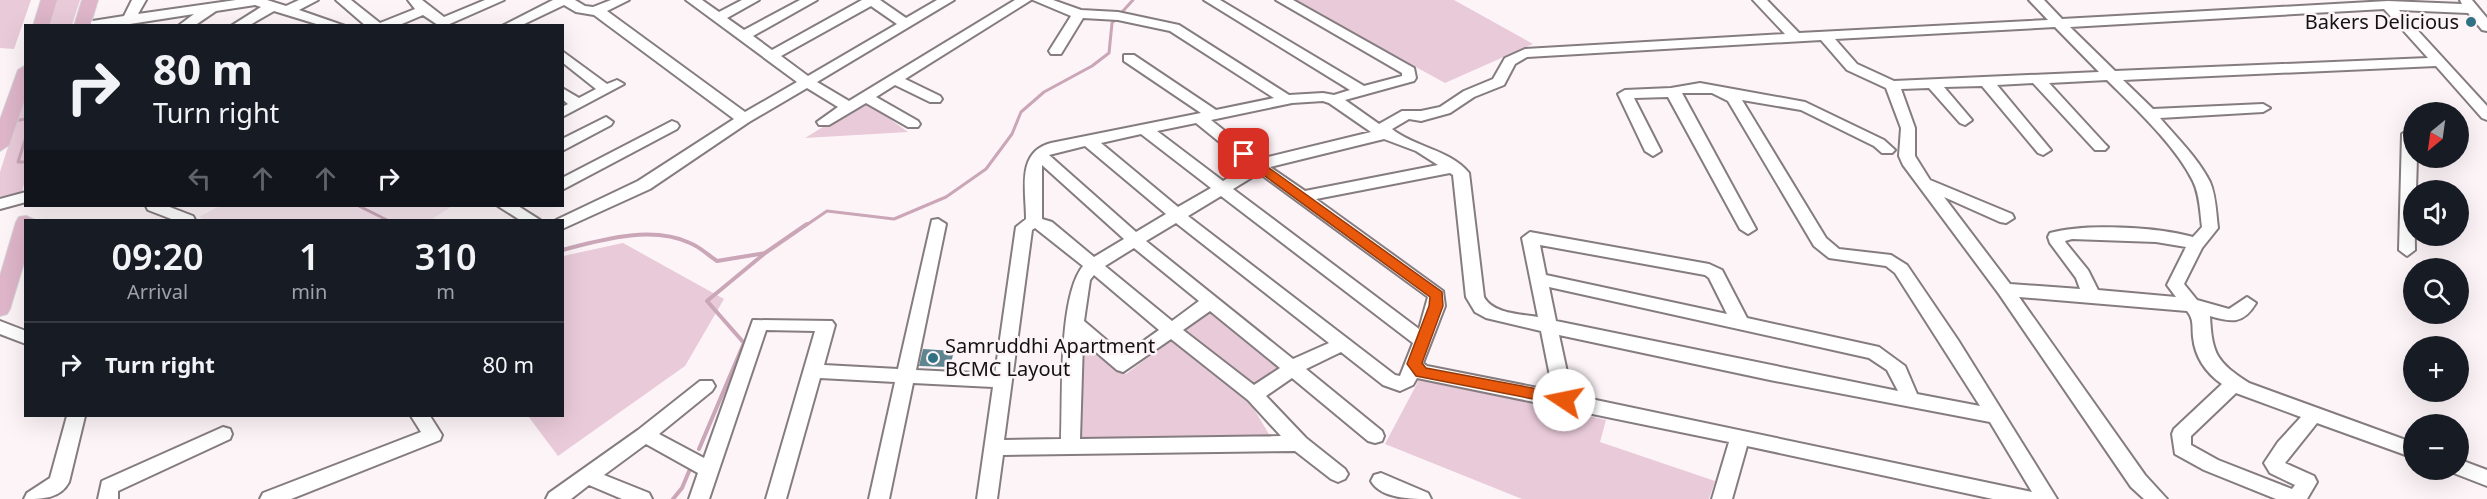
<!DOCTYPE html>
<meta charset="utf-8">
<style>
body{margin:0;font-family:"Noto Sans",sans-serif;background:#20242c;color:#f1f3f6;height:100vh;display:flex;flex-direction:column;font-size:22px;white-space:nowrap}
*{box-sizing:border-box;margin:0}
p{font-size:20px;color:#9ea1a6}
.icon{flex:none;width:33px;height:33px;fill:none;stroke:currentColor;stroke-width:2;stroke-linecap:round;stroke-linejoin:round}
.map{position:relative;flex:1;overflow:hidden}
.sheet{position:absolute;left:24px;top:219px;width:540px;height:198px;display:flex;flex-direction:column;background:#171b24;border-radius:0px;box-shadow:0 6px 24px #0002}
.sheet>*{flex:none}
.guide{position:absolute;left:24px;top:24px;width:540px;height:183px;border-radius:0px;box-shadow:0 6px 24px #0002;background:#171b24;color:#f1f3f6;overflow:hidden}
.needle{width:39px;rotate:209deg}
.buttons{position:absolute;left:2403px;top:102px;display:grid;gap:12px}
.buttons a{display:grid;place-items:center;width:66px;height:66px;border-radius:50%;background:#171b24;box-shadow:0 6px 24px #0002;font-size:30px}
.pin{position:absolute;display:grid;place-items:center;width:51px;height:51px;color:#fff;margin:-26px;border-radius:12px;box-shadow:0 3px 9px #0006}
.me{position:absolute;width:66px;margin:-33px;rotate:281deg;stroke-linejoin:round;filter:drop-shadow(0 0 4px #0008)}
.turn{display:flex;align-items:center;gap:21px;height:126px;padding:0 30px;font-size:27px}
.turn .icon{width:78px;height:78px;stroke-width:2.5}
.turn b{display:block;font-size:42px;line-height:51px}
.lanes{display:flex;align-items:center;height:57px;padding:0 30px;background:#0003;justify-content:center;gap:30px;direction:ltr}
.lanes .off{opacity:.35}
.eta{display:flex;justify-content:space-evenly;align-items:center;height:102px;text-align:center}
.eta b{font-size:36px;font-weight:600;line-height:42px}
ul{padding:0;list-style:none}
li{display:flex;align-items:center;gap:18px;height:84px;padding:0 30px;border-top:2px solid #363941}
li div{flex:1}
li b{display:block;font-size:22px}
li em{font-style:normal}
.map>svg:first-child{display:block}
.built{fill:#f6e5ed}
.green{fill:#e9cad9}
.lines{fill:none;stroke-linecap:round;stroke-linejoin:round}
.stream-far1{stroke:#caa6b7;stroke-width:3}
.stream{stroke:#caa6b7;stroke-width:4}
.building{fill:#5e8590}
.minor-casing{stroke:#857c80;stroke-width:4}
.major-casing{stroke:#d5d4d5;stroke-width:2}
.minor{fill:#fff;fill-rule:evenodd}
.major{fill:#deb5c9;fill-rule:evenodd}
.route{fill:#ea580c;stroke:#983908;stroke-width:1.5}
.poi-dot{fill:#307284;stroke:#fdf4f8;stroke-width:2}
.labels{text-anchor:middle;stroke-width:5;stroke-linejoin:round;paint-order:stroke}
.poi-label{font-size:20px;fill:#141113;stroke:#fdf4f8;text-anchor:end}
</style>
<div class="map">
<svg width="2487" height="499" viewBox="0 0 2487 499">
<rect width="100%" height="100%" fill="#fdf4f8"/>
<!-- built -->
<path class="built" d="M220 206H452L431 220H206L199 217Z"/>
<!-- green -->
<g class="green">
<path d="M0 0H31L14 49 0 48Z"/>
<path d="M56 0H80L72 25 47 26Z"/>
<path d="M1294 0H1454L1533 44 1445 83Z"/>
<path d="M25 93V180L21 196 0 200V172Z"/>
<path d="M865 101 908 132 805 138Z"/>
<path d="M623 243 724 299 685 366 558 456 528 416H562L563 256Z"/>
<path d="M1213 310 1285 367 1253 389 1181 331Z"/>
<path d="M1081 333 1126 374 1171 340 1248 399 1270 436 1078 439Z"/>
<path d="M1421 376 1606 420 1600 442 1715 481 1709 499H1522L1385 444Z"/>
</g>
<g class="lines">
<!-- stream-far1 -->
<g class="stream-far1">
<path d="M13 121 26 119"/>
<path d="M26 137 18 162H26"/>
<path d="M359 206 387 220"/>
<path d="M805 226 827 211 894 219 946 197 986 169 1012 134 1021 112 1044 92 1092 66 1109 53 1112 23 1133 0"/>
</g>
<!-- stream -->
<g class="stream">
<path d="M562 250C601 240 651 225 690 243 700 247 708 255 717 261L765 253 807 224"/>
<path d="M699 449 744 343 707 301 764 254"/>
<path d="M673 499 682 488 690 469"/>
</g>
</g>
<!-- building -->
<path class="building" d="M923 349 954 351 950 367 919 366Z"/>
<g class="lines">
<defs>
<g id="minor">
<path d="M132 0H146L138 14 236 0H267L286 6 299 0H318L299 10 345 26H323L274 11 248 26H231L261 7 255 5 216 11 194 26H178L194 14 117 26H80L86 22 124 16Z"/>
<path d="M336 0H351L380 23 415 9 408 0H422L444 17 485 0H504L445 26 438 25 423 15 397 26H366Z"/>
<path d="M553 0H575L585 6 593 7 611 0H629L607 11 745 112 797 82 686 0H702L719 12 742 0H759L727 18 744 30 800 0H817L753 36 772 50 862 0H880L906 18 937 0H954L817 82 849 101 1015 0H1031L905 79 940 96 942 99 940 102H930L895 85 876 97 918 121 920 124 918 127H908L866 103 829 125H819L817 122 838 107 807 88 749 122 650 189 562 229V220H556L638 181 734 119 594 15 576 12 564 5 520 26H502ZM871 6 897 24 808 76 781 56Z"/>
<path d="M1033 0H1053L1081 10 1118 12 1179 25 1289 95 1323 93 1334 95 1350 90 1204 0H1220L1364 86 1402 76V73L1276 0H1293L1414 68 1416 78 1414 81 1345 100 1379 124 1402 111H1421L1440 107 1464 91 1493 79 1505 58 1525 49 1785 34 1753 0H1767L1799 33 2048 20 2029 0H2044L2062 19 2388 1 2462 4 2460 0H2472L2487 18V31L2482 30 2468 13 2399 10 2487 106V120L2482 118 2436 66 2123 80 2153 109 2263 104 2270 108 2263 112 2160 118C2177 138 2198 158 2210 182 2216 196 2216 213 2218 228L2202 248 2184 284 2197 300 2229 309 2247 297 2256 303C2243 325 2231 322 2210 316 2212 355 2217 362 2249 383L2414 443V458L2317 423 2285 463 2314 476 2317 482 2307 499H2276L2204 470 2175 454 2172 434 2174 429 2222 384C2206 373 2195 357 2193 337 2192 326 2194 319 2187 311L2019 297 2145 475 2167 499H2144L2131 487 1999 294 1903 165 1899 156 1901 128 1886 88 1847 70 1821 40 1527 57 1515 64 1504 85 1474 97 1450 113 1421 121 1409 119 1392 129C1414 147 1451 150 1469 173L1484 297C1493 314 1521 314 1538 317L1522 238 1530 232 1709 264 1722 270 1747 318 1879 347 1905 366 1917 394 1980 406 1895 273 1886 266 1829 258 1814 246 1728 101 1712 93H1682L1756 229 1748 234 1740 229 1668 97 1634 98 1661 151 1653 156 1645 151 1618 94 1625 90 1671 88 1700 83 1805 102 1884 140 1895 150 1892 153H1882L1874 146 1801 110 1742 100 1826 238 1839 249 1891 255 1907 265 1958 340 2057 499H1993L1747 446 1732 499H1712L1729 442 1417 378 1413 385 1400 391 1383 385 1341 352 1306 369 1382 431 1384 436 1382 441 1375 443 1368 441 1292 378 1266 396 1306 438 1345 469 1348 474 1345 479 1338 482 1331 479 1295 451 1003 455 997 499H977L993 387 913 383 889 499H869L895 382 820 378 786 499H766L815 331 766 330 709 499H689L698 473 646 444 604 475 649 493 652 499H622L589 485 571 499H546L549 493 638 430 700 381H712L715 386 712 391 659 434 704 458 753 320 832 321 835 325 824 365 898 369 932 220 938 219 946 224 916 370 995 374 1016 227 1026 219C1026 190 1016 152 1051 143L1201 113 1124 61V55H1134L1216 110 1274 98 1170 31 1118 20 1083 18 1061 54H1051L1049 51 1071 16ZM2384 9 2428 58 2115 71 2070 27ZM2055 27 2099 72 1894 81 1857 64 1835 39ZM2107 80C2136 109 2175 145 2193 181 2200 195 2200 212 2202 227L2193 237C2158 227 2085 223 2050 233L2048 237 2050 243 2076 278 2080 289 2010 284 1944 197 2000 222 2006 223 2014 218 2012 214 1930 180 1915 156V128L1901 89 1929 88 1960 123 1965 125 1972 120 1944 87 1982 86 2038 153 2043 155 2051 150 1997 85 2033 83 2095 150H2105L2108 147 2105 144 2049 83ZM1323 101 1329 103 1371 132 1260 159 1211 120 1292 103ZM1196 123 1249 166 1223 181 1157 131ZM1141 134 1211 188 1178 207 1101 143ZM1384 139 1416 151 1438 165 1305 191 1270 167ZM1085 146 1166 214 1136 232 1049 155ZM1042 165 1124 239 1094 257 1052 222 1042 219ZM1259 173 1428 297 1419 329 1233 189ZM1450 173 1453 175 1466 297 1475 312 1486 318 1541 331 1553 391 1427 366 1423 363 1445 306 1443 291 1316 199ZM1221 196 1413 343 1400 376 1395 375 1188 216ZM1176 223 1329 343 1293 359 1146 241ZM1035 228 1083 266C1058 297 1063 397 1061 439L1004 440 1032 230ZM2072 239 2156 242 2186 247 2167 285 2176 297 2098 290 2088 270 2066 243 2065 241ZM1540 245 1705 275 1709 278 1727 314 1546 275ZM1134 248 1199 301 1172 321 1105 266ZM1094 275 1159 330 1124 355 1084 321 1090 280ZM1549 287 1869 358 1887 370 1898 391 1556 321ZM1210 311 1280 368 1254 385 1183 330ZM1559 335 1770 380 1990 422 2032 492 1572 395ZM1171 339 1248 400 1281 436 1080 439 1083 341 1117 370 1123 372ZM2236 393 2301 417 2278 442 2264 463 2270 473 2295 485 2292 489 2218 460 2191 445V436Z"/>
<path d="M562 51 607 84 617 80 624 84 562 117V107L568 104 562 99V88L579 98 596 89 562 62Z"/>
<path d="M606 117 613 122 611 125 562 151V139Z"/>
<path d="M672 121 677 123 679 126 677 129 562 190V178Z"/>
<path d="M2410 129 2414 130V158H2417L2416 190H2414L2415 250 2407 256 2399 250 2402 134Z"/>
<path d="M26 192V202L0 209V199Z"/>
<path d="M146 206H167L193 216 195 220H174L148 210Z"/>
<path d="M498 206H518L540 220H520Z"/>
<path d="M0 321 26 331V344L0 334Z"/>
<path d="M67 416H85L69 482C60 499 42 499 24 499L27 493 50 478Z"/>
<path d="M411 416H430L442 435 440 440 291 499H260L263 493 421 432Z"/>
<path d="M223 427 230 429 232 434 230 439 118 491V499H98L102 481Z"/>
<path d="M2458 459 2487 470V486L2451 472 2450 470H2458Z"/>
<path d="M1381 473 1428 493 1431 499C1412 499 1381 499 1371 481L1374 475Z"/>
</g>
<g id="major">
<path d="M41 0H57L49 26H33Z"/>
<path d="M82 0H98L90 26H74Z"/>
<path d="M26 65V96L9 145 0 151V120L18 70Z"/>
<path d="M26 216 35 220H26V256L10 309 7 314 0 316V276L16 222 19 217Z"/>
</g>
</defs>
<!-- minor casing -->
<use href="#minor" class="minor-casing"/>
<!-- major casing -->
<use href="#major" class="major-casing"/>
<!-- minor -->
<use href="#minor" class="minor"/>
<!-- major -->
<use href="#major" class="major"/>
</g>
<!-- route -->
<path class="route" d="M1244 150 1442 292 1443 306 1422 363 1426 368 1564 394 1572 400 1570 404 1564 405 1416 376 1407 364 1429 306 1430 297 1239 157V151Z"/>
<!-- markers -->
<g class="poi-dot">
<circle cx="2471" cy="22" r="6"/>
<circle cx="933" cy="358" r="6"/>
</g>
<g class="labels">
<!-- poi labels -->
<g class="poi-label">
<text x="2459" y="29">Bakers Delicious</text>
<text x="945" y="353" text-anchor="start">Samruddhi Apartment<tspan x="945" dy="23">BCMC Layout</tspan></text>
</g>
</g>
</svg>
<div class="buttons">
<a><svg class="needle" viewBox="-14 -14 28 28"><path d="M0-13l5 13h-10z" fill="#e53935"/><path d="M0 13l5-13h-10z" fill="#9ea1a6"/></svg></a>
<a><svg class="icon" aria-label="sound" viewBox="0 0 24 24"><path d="M4 9h4l5-4v14l-5-4H4zM17 9q2 3 0 6"/></svg></a>
<a><svg class="icon" aria-label="search" viewBox="0 0 24 24"><circle cx="10" cy="10" r="6"/><path d="M15 15l6 6"/></svg></a>
<a>+</a>
<a>−</a>
</div>
<div class="pin" style="left:1244px;top:154px;background:#d93025"><svg class="icon" aria-label="arrive" viewBox="0 0 24 24"><path d="M6 21V4h12l-3 4 3 4H6"/></svg></div>
<svg class="me" style="left:1564px;top:400px" viewBox="-20 -20 40 40"><circle r="19" fill="#fff"/><path d="M0-13L10 11 0 6-10 11z" fill="#ea580c"/></svg>
<div class="guide">
<div class="turn"><svg class="icon" aria-label="right" viewBox="0 0 24 24"><path d="M7 20v-9h11M14 6l5 5-5 5"/></svg><div><b>80 m</b>Turn right</div></div>
<div class="lanes"><svg class="icon off" aria-label="left" viewBox="0 0 24 24"><path d="M17 20v-9H6M10 6l-5 5 5 5"/></svg><svg class="icon off" aria-label="ahead" viewBox="0 0 24 24"><path d="M12 20V5M6 11l6-6 6 6"/></svg><svg class="icon off" aria-label="ahead" viewBox="0 0 24 24"><path d="M12 20V5M6 11l6-6 6 6"/></svg><svg class="icon" aria-label="right" viewBox="0 0 24 24"><path d="M7 20v-9h11M14 6l5 5-5 5"/></svg></div>
</div>
<section class="sheet">
<div class="eta">
<div><b>09:20</b><p>Arrival</p></div>
<div><b>1</b><p>min</p></div>
<div><b>310</b><p>m</p></div>
</div>
<ul>
<li><svg class="icon" aria-label="right" viewBox="0 0 24 24"><path d="M7 20v-9h11M14 6l5 5-5 5"/></svg><div><b>Turn right</b></div><em>80 m</em></li>
</ul>
</section>
</div>
